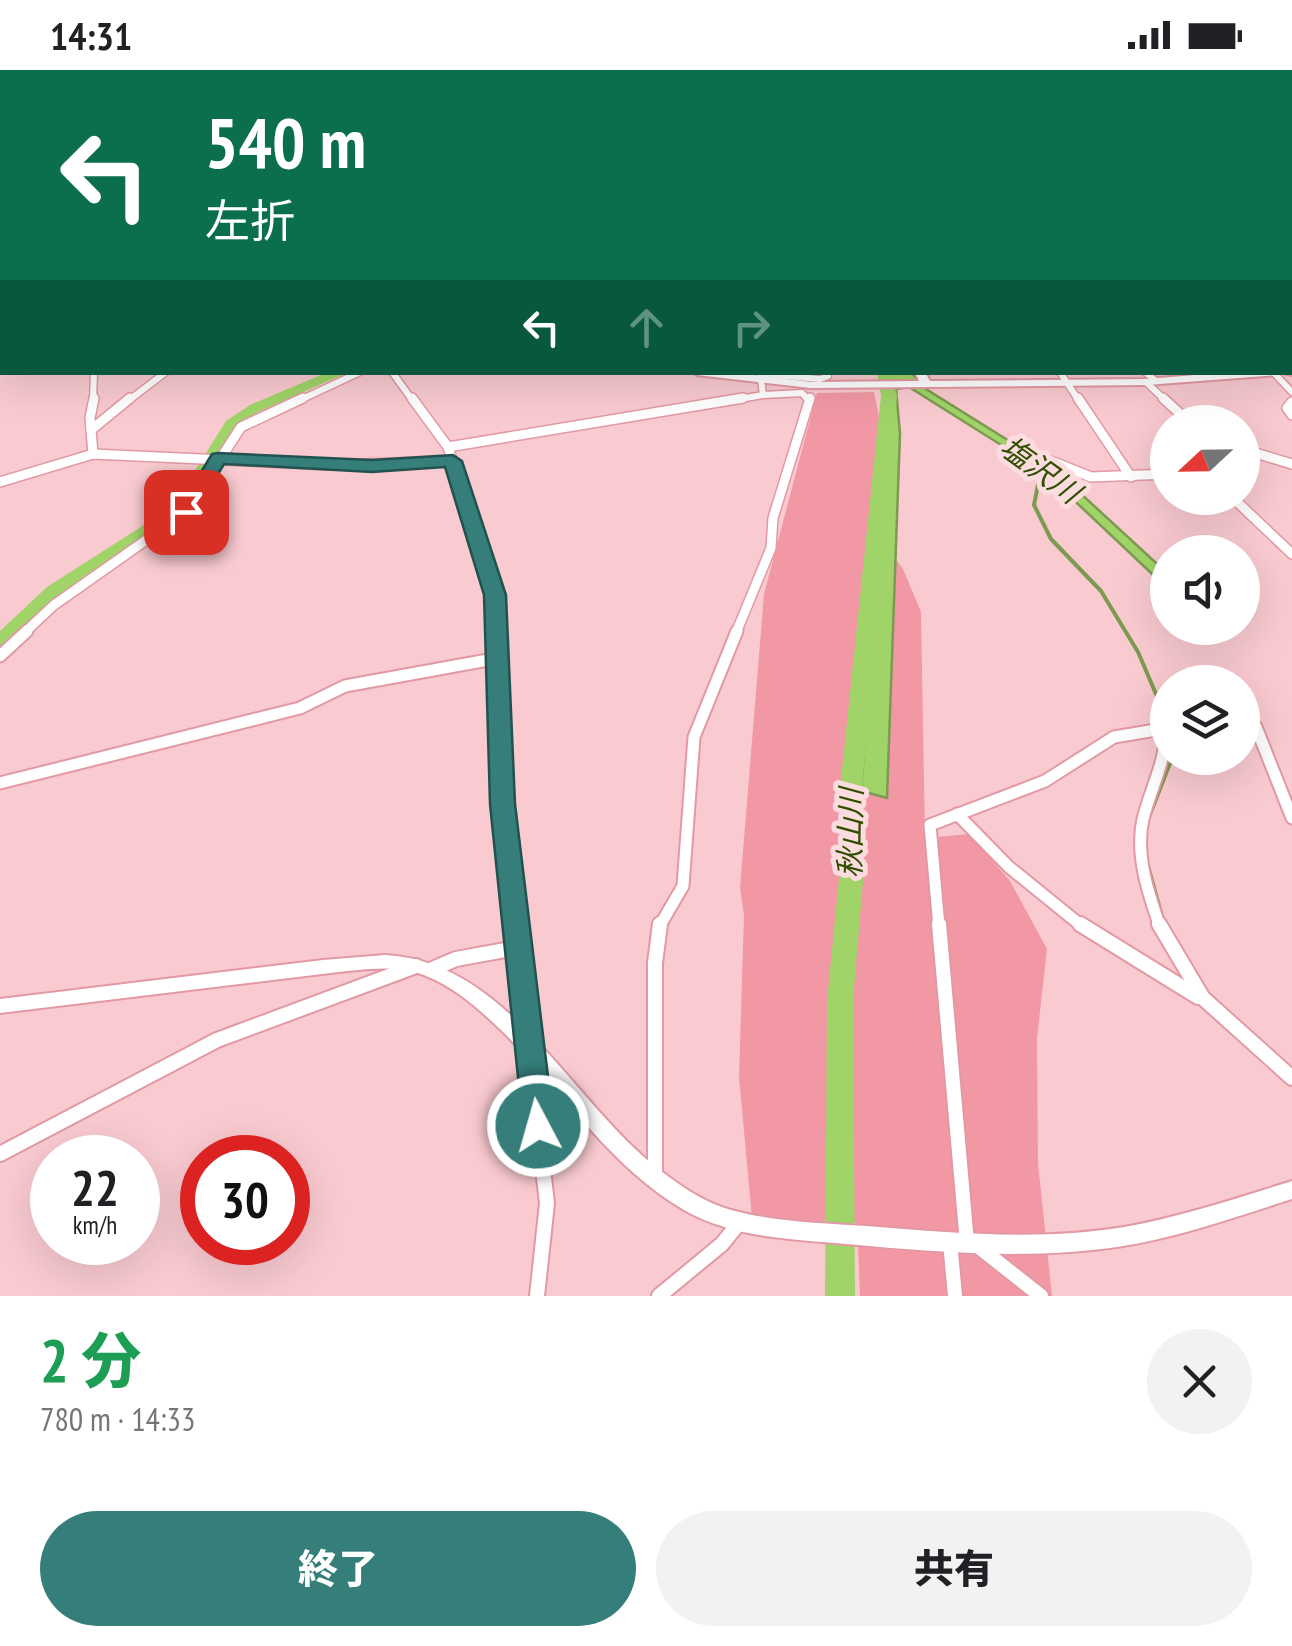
<!DOCTYPE html>
<html lang="ja">
<meta charset="utf-8">
<style>
body{margin:0;font-family:"PT Sans Narrow","Noto Sans JP",sans-serif;background:#f2f2f2;color:#202124;height:100vh;display:flex;flex-direction:column;font-size:38px;white-space:nowrap}
*{box-sizing:border-box;margin:0}
p{font-size:32px;color:#757577}
.icon{flex:none;width:55px;height:55px;fill:none;stroke:currentColor;stroke-width:2;stroke-linecap:round;stroke-linejoin:round}
.map{position:relative;height:1226px;overflow:hidden}
.sheet{display:flex;flex-direction:column;background:#fff;flex:1}
.sheet>*{flex:none}
.top-card{position:absolute;left:0px;top:0px;width:1292px;height:305px;box-shadow:0 10px 40px #0002;background:#0b6e4f;color:#fff;overflow:hidden}
.needle{width:65px;rotate:248deg}
.tools{position:absolute;left:1150px;top:335px;display:grid;gap:20px}
.tools a{display:grid;place-items:center;width:110px;height:110px;border-radius:50%;background:#fff;box-shadow:0 10px 40px #0002;font-size:50px}
.speed{position:absolute;left:30px;top:1065px;display:flex;gap:20px;font-size:50px;font-weight:700;text-align:center}
.speed>*{display:grid;place-content:center;width:130px;height:130px;border-radius:50%;background:#fff;box-shadow:0 10px 40px #0002;line-height:1}
.speed small{font-size:25px;font-weight:400}
.speed .limit{border:15px solid #d22;background:#fff;color:#111}
.pin{position:absolute;display:grid;place-items:center;width:85px;height:85px;color:#fff;margin:-42px;border-radius:20px;box-shadow:0 5px 15px #0006}
.me{position:absolute;width:110px;margin:-55px;rotate:354deg;stroke-linejoin:round;filter:drop-shadow(0 0 8px #0008)}
.turn{display:flex;align-items:center;gap:35px;height:210px;padding:0 40px;font-size:45px}
.turn .icon{width:130px;height:130px;stroke-width:2.5}
.turn b{display:block;font-size:70px;line-height:85px}
.lanes{display:flex;align-items:center;height:95px;padding:0 40px;background:#0003;justify-content:center;gap:50px;direction:ltr}
.lanes .off{opacity:.35}
.round{display:grid;place-items:center;flex:none;width:105px;height:105px;border-radius:52px;background:#f2f2f2}
.overview{display:flex;align-items:center;justify-content:space-between;height:170px;padding:0 40px}
h1{font-size:60px;font-weight:800;line-height:75px;color:#1e9e55}
.primary-button{display:flex;gap:20px;margin-top:auto;padding:20px 40px}
.primary-button a{flex:1;height:115px;border-radius:60px;background:#357e7a;color:#fff;font-size:40px;font-weight:800;line-height:115px;text-align:center}
.primary-button a+a{background:#f2f2f2;color:#202124}
.status{display:flex;justify-content:space-between;align-items:center;height:70px;padding:0 50px;background:#fff;direction:ltr}
.status svg{height:28px;fill:currentColor}
.map>svg:first-child{display:block}
.green{fill:#f298a5}
.water{fill:#a0d469;stroke:#7d9a50;stroke-width:2.5}
.lines{fill:none;stroke-linecap:round;stroke-linejoin:round}
.stream{stroke:#7d9a50;stroke-width:4}
.river{fill:#a0d469;fill-rule:evenodd}
.minor-far4-casing{stroke:#e399a3;stroke-width:8}
.minor-far3-casing{stroke:#e399a3;stroke-width:9}
.minor-far2-casing{stroke:#e399a3;stroke-width:12}
.minor-far1-casing{stroke:#e399a3;stroke-width:15}
.minor-casing{stroke:#e399a3;stroke-width:18}
.tertiary-casing{stroke:#e399a3;stroke-width:4}
.primary-casing{stroke:#e399a3;stroke-width:3}
.minor-far4{stroke:#fff;stroke-width:5}
.minor-far3{stroke:#fff;stroke-width:6}
.minor-far2{stroke:#fff;stroke-width:9}
.minor-far1{stroke:#fff;stroke-width:11}
.minor{stroke:#fff;stroke-width:14}
.tertiary{fill:#fff;fill-rule:evenodd}
.primary{fill:#fff;fill-rule:evenodd}
.route{fill:#357e7a;stroke:#22524f;stroke-width:2.5}
.labels{text-anchor:middle;stroke-width:10;stroke-linejoin:round;paint-order:stroke}
.water-label{font-size:30px;font-style:italic;fill:#2f4e00;stroke:#fcdcdf}
</style>
<div class="status"><b>14:31</b><svg viewBox="0 0 49 12"><path d="M0 12V9h3v3zM5 12V6h3v6zM10 12V3h3v9zM15 12V0h3v12zM26 1h20v11H26zM47 4h2v5h-2z"/></svg></div>
<div class="map">
<svg width="1292" height="1226" viewBox="0 0 1292 1226">
<rect width="100%" height="100%" fill="#f9cad0"/>
<!-- green -->
<path class="green" d="M874 322 882 361 871 456 903 499 921 542 925 768 969 764 1010 811 1047 879 1037 968 1038 1094 1052 1226H860L857 1153 752 1148 739 1007 744 845 740 818 764 524 817 323Z"/>
<!-- water -->
<path class="water" d="M879 303H912L926 319 1054 399 1167 503V518L1044 402 909 317 896 319 900 363 887 728 861 721 884 411 885 330Z"/>
<g class="lines">
<!-- stream -->
<g class="stream">
<path d="M1038 415 1034 435 1051 469 1101 521 1138 582 1168 652"/>
<path d="M1149 747 1172 688"/>
<path d="M1148 796 1163 850"/>
</g>
<!-- river -->
<g class="river">
<rect x="0" y="91" width="2" height="6"/>
<path d="M328 302H349L260 341 238 357 192 433 170 454 61 525 7 575 0 577V561L47 517 158 446 179 426 226 351 250 335Z"/>
<path d="M877 302H891L897 326 861 729 864 799 853 931 855 1226H825L827 931 840 799 839 729 881 326Z"/>
</g>
<defs>
<g id="minor-far4">
<path d="M818 0 827 2"/>
<path d="M1218 0 1223 2"/>
</g>
<g id="minor-far3">
<path d="M392 302 413 331"/>
<path d="M760 302 763 325 802 323 809 331"/>
<path d="M1060 302 1079 331"/>
<path d="M1145 302 1156 311"/>
<path d="M1274 303 1292 322"/>
<path d="M761 304 820 309 828 306 825 302"/>
<path d="M1146 312 1166 331"/>
<path d="M93 331 94 302"/>
<path d="M128 331 166 302"/>
<path d="M298 331 360 302"/>
<path d="M728 331 763 325"/>
</g>
<g id="minor-far2">
<path d="M412 328 448 377 495 525 496 563"/>
<path d="M1078 328 1131 407"/>
<path d="M1163 328 1189 352"/>
<path d="M1292 332 1287 338 1292 345"/>
<path d="M91 360 130 328"/>
<path d="M448 377 743 328"/>
<path d="M1242 379 1292 394"/>
<path d="M93 384 90 348 94 328"/>
<path d="M1051 391 1091 407 1168 404"/>
<path d="M0 412 93 384 332 395 453 391"/>
<path d="M1233 428 1292 484"/>
<path d="M24 563 54 535 186 442 241 357 303 328"/>
<path d="M736 563 771 478 773 448 810 328"/>
</g>
<g id="minor-far1">
<path d="M496 561 500 702 514 857"/>
<path d="M0 586 27 561"/>
<path d="M1242 657H1256L1292 748"/>
<path d="M0 713 300 638 345 616 499 588"/>
<path d="M957 744 1009 797 1083 857"/>
<path d="M659 857 683 816 694 667 737 561"/>
<path d="M939 857 930 755 1045 711 1114 667 1168 658"/>
<path d="M1160 857C1148 823 1135 784 1143 749 1151 717 1166 692 1166 658"/>
</g>
<g id="minor">
<path d="M514 854 547 1133 537 1226"/>
<path d="M939 854 967 1173"/>
<path d="M1080 854 1198 927"/>
<path d="M1159 854 1203 928 1292 1008"/>
<path d="M430 900 456 889 516 878"/>
<path d="M0 1084 217 970 416 896"/>
<path d="M655 1110V893L660 854"/>
<path d="M950 1172 955 1226"/>
<path d="M975 1174 1041 1226"/>
<path d="M659 1226 722 1174 739 1153"/>
</g>
<g id="tertiary">
<path d="M449 0H457L459 2H452Z"/>
<rect x="0" y="46" width="2" height="4"/>
<rect x="1290" y="119" width="2" height="5"/>
<rect x="0" y="251" width="2" height="6"/>
<path d="M1290 298H1292V305L1286 304 1285 302H1290Z"/>
<path d="M692 302H728L811 312 919 311 915 302H925L930 311 1146 309 1231 302H1283L1278 305 1146 315 811 318 697 305Z"/>
<path d="M385 885C510 891 573 1037 665 1104 685 1119 706 1133 731 1140 775 1152 821 1153 866 1156 952 1163 1039 1171 1124 1157 1181 1147 1237 1128 1292 1111V1129C1235 1147 1177 1168 1117 1177 1027 1190 936 1182 846 1174 791 1169 733 1168 684 1140 610 1097 562 1020 502 961 477 937 449 912 415 902 393 896 369 899 347 901L0 943V929L323 890Z"/>
</g>
<path id="primary" d="M0 14 2 15V19L0 20Z"/>
</defs>
<!-- minor-far4 casing -->
<use href="#minor-far4" class="minor-far4-casing"/>
<!-- minor-far3 casing -->
<use href="#minor-far3" class="minor-far3-casing"/>
<!-- minor-far2 casing -->
<use href="#minor-far2" class="minor-far2-casing"/>
<!-- minor-far1 casing -->
<use href="#minor-far1" class="minor-far1-casing"/>
<!-- minor casing -->
<use href="#minor" class="minor-casing"/>
<!-- tertiary casing -->
<use href="#tertiary" class="tertiary-casing"/>
<!-- primary casing -->
<use href="#primary" class="primary-casing"/>
<!-- minor-far4 -->
<use href="#minor-far4" class="minor-far4"/>
<!-- minor-far3 -->
<use href="#minor-far3" class="minor-far3"/>
<!-- minor-far2 -->
<use href="#minor-far2" class="minor-far2"/>
<!-- minor-far1 -->
<use href="#minor-far1" class="minor-far1"/>
<!-- minor -->
<use href="#minor" class="minor"/>
<!-- tertiary -->
<use href="#tertiary" class="tertiary"/>
<!-- primary -->
<use href="#primary" class="primary"/>
</g>
<!-- route -->
<path class="route" d="M218 383 372 390 453 385 462 391 506 525 515 734 554 1056 550 1066 538 1070 527 1066 523 1056 490 734 484 525 445 397 372 402 224 394 193 446H179L177 442 212 384Z"/>
<g class="labels">
<!-- water labels -->
<g class="water-label">
<text transform="translate(1040 400) rotate(36)" y="10">塩沢川</text>
<text transform="translate(851 763) rotate(-89)" y="10">秋山川</text>
</g>
</g>
</svg>
<div class="tools">
<a><svg class="needle" viewBox="-14 -14 28 28"><path d="M0-13l5 13h-10z" fill="#e53935"/><path d="M0 13l5-13h-10z" fill="#757577"/></svg></a>
<a><svg class="icon" aria-label="sound" viewBox="0 0 24 24"><path d="M4 9h4l5-4v14l-5-4H4zM17 9q2 3 0 6"/></svg></a>
<a><svg class="icon" aria-label="layers" viewBox="0 0 24 24"><path d="M12 4l9 5-9 5-9-5zM3 14l9 5 9-5"/></svg></a>
</div>
<div class="speed"><div>22<small>km/h</small></div><div class="limit">30</div></div>
<div class="pin" style="left:186px;top:442px;background:#d93025"><svg class="icon" aria-label="arrive" viewBox="0 0 24 24"><path d="M6 21V4h12l-3 4 3 4H6"/></svg></div>
<svg class="me" style="left:538px;top:1056px" viewBox="-20 -20 40 40"><circle r="17" fill="#357e7a" stroke="#fff" stroke-width="3"/><path d="M0-11L8 9 0 5-8 9z" fill="#fff"/></svg>
<div class="top-card">
<div class="turn"><svg class="icon" aria-label="left" viewBox="0 0 24 24"><path d="M17 20v-9H6M10 6l-5 5 5 5"/></svg><div><b>540 m</b>左折</div></div>
<div class="lanes"><svg class="icon" aria-label="left" viewBox="0 0 24 24"><path d="M17 20v-9H6M10 6l-5 5 5 5"/></svg><svg class="icon off" aria-label="ahead" viewBox="0 0 24 24"><path d="M12 20V5M6 11l6-6 6 6"/></svg><svg class="icon off" aria-label="right" viewBox="0 0 24 24"><path d="M7 20v-9h11M14 6l5 5-5 5"/></svg></div>
</div>
</div>
<section class="sheet">
<div class="overview"><div><h1>2 分</h1><p>780 m · 14:33</p></div><a class="round"><svg class="icon" aria-label="close" viewBox="0 0 24 24"><path d="M6 6l12 12M18 6L6 18"/></svg></a></div>
<div class="primary-button"><a>終了</a><a>共有</a></div>
</section>
